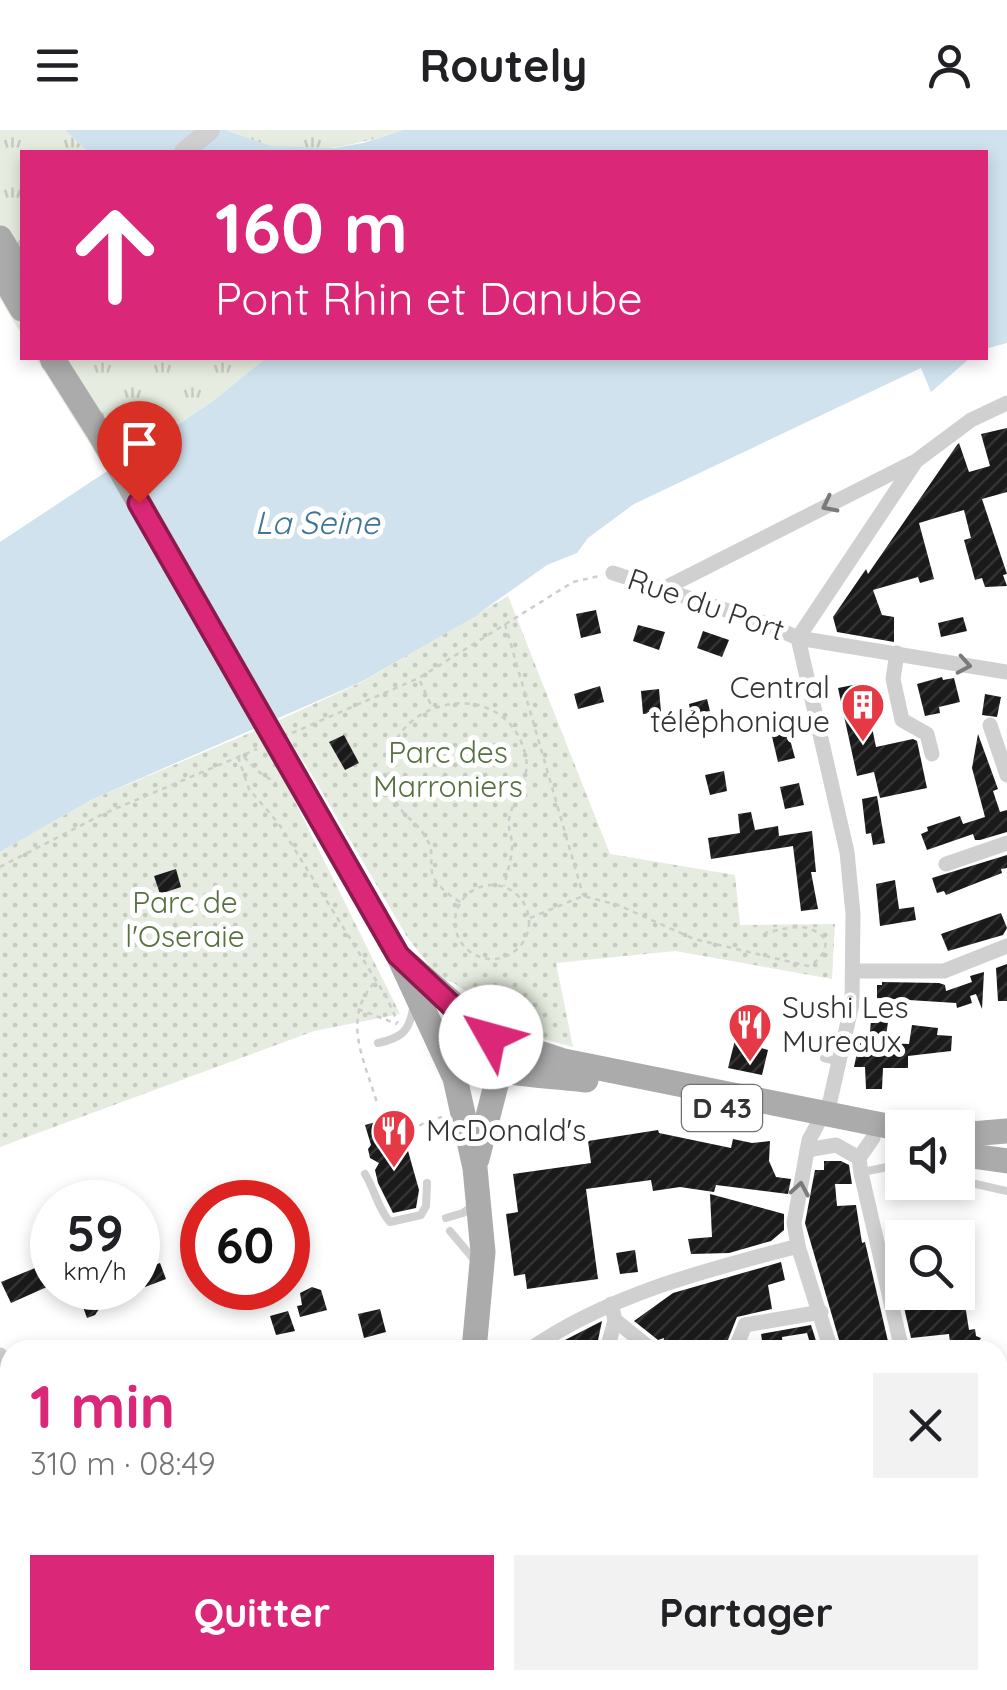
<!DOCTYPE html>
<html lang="fr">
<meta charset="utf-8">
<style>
body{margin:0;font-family:Quicksand,sans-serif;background:#f2f2f2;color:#202124;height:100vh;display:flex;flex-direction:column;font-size:38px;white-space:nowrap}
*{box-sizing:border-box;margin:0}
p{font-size:32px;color:#757577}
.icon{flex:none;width:55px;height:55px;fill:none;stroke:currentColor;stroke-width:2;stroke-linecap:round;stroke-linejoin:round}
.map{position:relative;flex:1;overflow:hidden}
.panel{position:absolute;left:0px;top:1210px;width:1008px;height:350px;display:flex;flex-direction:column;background:#fff;border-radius:30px 30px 0 0;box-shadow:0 5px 15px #0003}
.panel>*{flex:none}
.guide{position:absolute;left:20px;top:20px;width:968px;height:210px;border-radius:0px;box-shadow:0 5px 15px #0003;background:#db2777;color:#fff;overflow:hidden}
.fabs{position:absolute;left:885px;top:980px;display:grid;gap:20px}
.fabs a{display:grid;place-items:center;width:90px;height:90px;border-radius:0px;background:#fff;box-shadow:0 5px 15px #0003;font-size:50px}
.speed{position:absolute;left:30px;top:1050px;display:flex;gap:20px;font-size:50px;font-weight:700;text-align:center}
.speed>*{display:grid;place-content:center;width:130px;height:130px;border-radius:50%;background:#fff;box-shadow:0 5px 15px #0003;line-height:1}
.speed small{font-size:25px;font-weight:400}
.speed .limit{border:15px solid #d22;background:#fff;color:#111}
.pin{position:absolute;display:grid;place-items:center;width:85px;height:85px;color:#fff;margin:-102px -42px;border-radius:50% 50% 50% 0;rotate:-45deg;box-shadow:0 0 10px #0007}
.pin .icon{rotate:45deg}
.me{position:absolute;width:110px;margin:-55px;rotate:308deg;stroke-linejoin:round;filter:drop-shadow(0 0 8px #0008)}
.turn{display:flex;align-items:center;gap:35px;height:210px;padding:0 30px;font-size:45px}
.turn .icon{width:130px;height:130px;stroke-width:2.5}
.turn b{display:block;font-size:70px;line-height:85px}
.round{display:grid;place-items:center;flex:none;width:105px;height:105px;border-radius:0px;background:#f2f2f2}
.headline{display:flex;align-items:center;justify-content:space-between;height:170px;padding:0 30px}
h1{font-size:60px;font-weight:700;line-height:75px;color:#db2777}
.primary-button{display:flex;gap:20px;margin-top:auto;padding:20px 30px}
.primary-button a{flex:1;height:115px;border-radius:0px;background:#db2777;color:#fff;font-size:40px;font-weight:700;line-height:115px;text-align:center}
.primary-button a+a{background:#f2f2f2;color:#202124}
header{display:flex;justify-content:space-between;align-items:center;height:130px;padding:0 30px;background:#fff;font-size:45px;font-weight:700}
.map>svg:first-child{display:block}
.grass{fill:url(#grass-tufts)}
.park{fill:url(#park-dots)}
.water{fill:#cfe2ee}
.building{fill:url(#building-hatch)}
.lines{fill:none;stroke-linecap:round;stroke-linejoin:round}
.path{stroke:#cdcdcd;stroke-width:2.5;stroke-dasharray:5 5;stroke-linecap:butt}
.service{stroke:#d0d0d0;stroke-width:8}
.minor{stroke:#d0d0d0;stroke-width:15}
.tertiary{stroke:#d0d0d0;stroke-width:20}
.primary{stroke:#ababab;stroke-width:25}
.primary-bridge{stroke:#ababab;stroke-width:25}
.oneway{stroke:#7a7a7a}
.route-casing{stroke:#8e194d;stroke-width:25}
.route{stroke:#db2777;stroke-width:18}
.labels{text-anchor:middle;stroke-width:10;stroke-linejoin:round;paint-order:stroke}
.shield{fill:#fff;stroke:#707070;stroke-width:2.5}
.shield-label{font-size:28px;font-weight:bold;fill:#333}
.street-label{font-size:30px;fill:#333;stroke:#fff}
.poi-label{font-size:30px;fill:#333;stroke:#fff;text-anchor:start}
.park-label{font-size:30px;fill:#56703f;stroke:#fff}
.water-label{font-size:32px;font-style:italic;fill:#3f7597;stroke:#fff}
</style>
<header><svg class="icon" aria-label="menu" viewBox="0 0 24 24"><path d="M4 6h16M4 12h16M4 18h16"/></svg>Routely<svg class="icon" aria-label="person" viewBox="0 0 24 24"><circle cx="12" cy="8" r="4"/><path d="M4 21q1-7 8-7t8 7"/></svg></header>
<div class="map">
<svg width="1007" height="1560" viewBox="0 0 1007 1560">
<defs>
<pattern id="grass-tufts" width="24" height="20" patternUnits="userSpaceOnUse" patternTransform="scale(2.5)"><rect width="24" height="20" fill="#e6ecdf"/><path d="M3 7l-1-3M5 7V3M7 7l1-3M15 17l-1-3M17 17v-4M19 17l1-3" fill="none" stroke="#c6cbc0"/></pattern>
<pattern id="park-dots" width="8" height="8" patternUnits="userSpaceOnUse" patternTransform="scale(2.5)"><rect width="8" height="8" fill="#e6ecdf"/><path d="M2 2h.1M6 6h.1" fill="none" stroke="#c6cbc0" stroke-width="1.8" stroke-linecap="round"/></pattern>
<pattern id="building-hatch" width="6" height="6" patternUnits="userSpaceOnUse" patternTransform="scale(2.5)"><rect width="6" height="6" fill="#1a1a1a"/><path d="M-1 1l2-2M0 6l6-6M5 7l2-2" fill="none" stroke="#333"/></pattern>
</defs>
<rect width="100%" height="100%" fill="#fff"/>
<!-- grass -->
<g class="grass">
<path d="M0 0H65L88 22H22V205L0 169Z"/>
<path d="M225 0H403C361 14 316 25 270 16 255 13 240 5 225 0Z"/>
<path d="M36 228H266L213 271 106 340Z"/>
</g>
<!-- park -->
<g class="park">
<path d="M508 466 610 724 735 745 740 795 835 794 832 849 675 821 556 833 573 917 529 905 454 853 440 849 407 807 312 645 277 591 362 552Z"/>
<path d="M259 599 400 884 314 901 0 1017V722L91 670Z"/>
</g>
<!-- water -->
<g class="water">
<path d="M65 0H225L271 16 334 18 363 13 403 0H1007V213L985 219V22H88Z"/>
<path d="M266 228H970L931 262 921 238 634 374 588 408 577 423 547 435 474 487 361 552 91 670 0 722V412L213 271Z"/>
</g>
<!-- building -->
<g class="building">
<path d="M1007 298V362L982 369 1007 444 1003 445 1007 456 985 457 982 448 975 450 964 410 971 408 964 380 939 387 919 393 934 449 920 453 918 447 873 460 882 485 894 487V512L837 502 833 487 866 439 868 444 957 315 959 313 969 342 990 336 981 304Z"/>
<path d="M596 480 601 503 581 508 576 484Z"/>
<path d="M963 487 967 501 941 507 938 493Z"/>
<path d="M638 495 665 502 659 520 633 511Z"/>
<path d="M703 501 729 510 722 527 697 518Z"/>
<path d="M942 547 943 550 954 548 960 572 939 577 940 583 925 586 917 554Z"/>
<path d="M863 553 876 617 913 609 917 611 927 658 880 668 874 642 857 646 838 558Z"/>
<path d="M600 556 604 572 578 579 574 564Z"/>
<path d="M659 559 661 582 643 584 641 561Z"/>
<path d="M985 564 1001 567 997 587 982 585Z"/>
<path d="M707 569 711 585 692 589 689 574Z"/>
<path d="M785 591 795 628 778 632 769 594Z"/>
<path d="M978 604 998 659 993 661 1000 682 1007 680V702L980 710H975L973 704 927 720 921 704 928 701 927 697 960 686 963 694 985 687 972 638Z"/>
<path d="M344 605 359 633 345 640 329 612Z"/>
<path d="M724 641 727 661 710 665 705 645Z"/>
<path d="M799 653 804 675 785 679 780 657Z"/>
<path d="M877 666 885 713 873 715 871 703 866 704 862 669Z"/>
<path d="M751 682 755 700 778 696 779 706 812 701 816 742H811L818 779 801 781 793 716 711 729 708 708 740 703 738 684Z"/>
<path d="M1007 725V738L1001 739 1002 743 946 765 944 761 937 763 932 748Z"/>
<path d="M176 739 181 757 160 764 154 746Z"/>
<path d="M895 750 899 779 914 777 916 790 880 796 876 754Z"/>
<path d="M1001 783 1007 798 1003 805 948 821 941 804Z"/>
<path d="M1007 834V871H998L996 838Z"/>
<path d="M984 842 982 879 976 864 970 866 972 873 957 878 956 873 877 868V855H882V852L939 853 945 855 946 861 972 852 970 846Z"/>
<path d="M871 890 888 892 885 913 909 914 912 895 938 898 937 905 952 906 951 921 908 926V938H883L882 959H866L865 937H854L859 913H869Z"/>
<path d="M735 910 768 920 762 945 728 938Z"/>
<path d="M383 990 388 1007 405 1010 419 1060 416 1078 393 1083 378 1053 375 1040 379 1033 370 1028 368 1019 371 1015 365 995Z"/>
<path d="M658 1000 659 1003 731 1018 733 1009 752 1013 770 1011 769 1031 776 1047 791 1049 788 1064 716 1055 714 1062 680 1057 653 1061 651 1050 586 1059 598 1149 527 1159 525 1144 514 1146 506 1084 518 1082 513 1044 591 1033 588 1011Z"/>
<path d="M824 1031H841L849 1035 852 1054H835L837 1076 856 1075 862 1113 865 1112 890 1220H842L805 1093 815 1040H824Z"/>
<path d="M710 1064 784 1084V1100L771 1111 729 1123 691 1124 688 1109 712 1107Z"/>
<path d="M921 1091 923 1108H901L899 1095Z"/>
<path d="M635 1120 638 1142 620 1144 616 1123Z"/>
<path d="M781 1132 785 1150 768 1155 772 1179 737 1187 724 1220H663L664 1208 658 1210 634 1191 673 1163Z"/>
<path d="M160 1133 166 1149 145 1157 138 1141Z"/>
<path d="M40 1136 49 1156 11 1173 1 1152Z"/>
<path d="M312 1157 321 1160 327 1180 300 1187 297 1176 302 1175 300 1163Z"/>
<path d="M90 1158H119L100 1166 103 1173 95 1185 87 1188 78 1163Z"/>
<path d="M900 1160H902V1170L941 1162H963L969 1200 975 1199 976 1206 981 1208 977 1216 969 1217V1220H951L949 1204 911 1208Z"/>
<path d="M380 1179 386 1202 364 1208 358 1184Z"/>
<path d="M288 1181 295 1201 276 1205 270 1186Z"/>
<path d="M602 1191 596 1220H550L565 1210Z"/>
<path d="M811 1195 819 1220H812L807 1203 782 1207 783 1220 763 1217 761 1204Z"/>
</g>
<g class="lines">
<!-- path -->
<g class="path">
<path d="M505 494 583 765"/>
<path d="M420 551 431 575"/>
<path d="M292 603 419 548 573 452 599 446"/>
<path d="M238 627 249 659 279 694 387 868 398 893"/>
<path d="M244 627 259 642 276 653"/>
<path d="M0 737 103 684 257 619"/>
<circle cx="492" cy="792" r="37"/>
<path d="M460 772C411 741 445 733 423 703 413 689 400 684 394 667 360 576 501 533 525 623 532 649 514 665 509 689 507 698 513 708 512 718 511 731 507 744 504 756"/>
<path d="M530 788 583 766 618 775 694 809 808 836C820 830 825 824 826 810 809 790 788 798 765 803"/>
<path d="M374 853C341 890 365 931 377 973"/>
<path d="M358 879 397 894"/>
<path d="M411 1001 427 991 442 987"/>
</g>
<!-- service -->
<g class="service">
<path d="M378 913C401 908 409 902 413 879"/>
<path d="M824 928 840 932"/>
<path d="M863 1042 887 1037 902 1039"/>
<path d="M365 1044C375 1060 378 1079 390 1092L421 1085 426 1076 427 1053"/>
<path d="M958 1050 1007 1061"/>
<path d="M446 1088 463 1083 474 1075"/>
<path d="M450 1101 476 1132"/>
</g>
<!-- minor -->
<g class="minor">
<path d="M613 443 759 491 798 508 1007 542"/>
<path d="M661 460 912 333"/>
<path d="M798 508 847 722 853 784 852 874 830 971 809 1010 794 1093 798 1116 831 1220"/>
<path d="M798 508 916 331 971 290 1007 273"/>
<path d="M897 523 893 549 902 590 927 604 932 624"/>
<path d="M990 595 1007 645"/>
<path d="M946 734 1007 713"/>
<path d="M853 841H944L1007 816"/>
<path d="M873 1008 859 1028 861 1043 902 1220"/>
<path d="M807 1020 836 1015 859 1028"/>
<path d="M611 1174 615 1190 652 1220"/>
<path d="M193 1220H203"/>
<path d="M529 1220C607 1165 706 1140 798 1116"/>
<path d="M607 1220 615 1190"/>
<path d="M735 1220 745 1195 821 1182"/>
<path d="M0 1225 10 1237"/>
<path d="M0 1306 10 1300"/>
<path d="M998 1466 1007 1465"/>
<path d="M244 1550 247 1560"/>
<path d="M674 1550 681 1560"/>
<path d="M952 1550V1560"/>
<path d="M519 1560 539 1550"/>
<path d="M752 1560 776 1557"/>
</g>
<!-- tertiary -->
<path class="tertiary" d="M184 22 210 0"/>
<!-- primary -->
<g class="primary">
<path d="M0 108 22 144"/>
<path d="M0 141 22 179"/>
<path d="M52 228 100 304"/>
<path d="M296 647 398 825 455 948 475 1038 483 1122 474 1220"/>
<path d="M409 835 491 907 564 931 902 999"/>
<path d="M440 910C488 950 528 942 586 950"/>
<path d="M958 1005 1007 1001"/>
<path d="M958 1024 1007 1031"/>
<path d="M477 1029 496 955 494 927"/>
<path d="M274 1560 281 1550"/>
</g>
<!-- primary-bridge -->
<path class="primary-bridge" d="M100 304 296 647"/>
</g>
<!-- one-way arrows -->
<defs><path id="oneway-chevron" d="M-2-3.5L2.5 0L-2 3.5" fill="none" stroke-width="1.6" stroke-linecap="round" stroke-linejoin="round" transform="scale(2.5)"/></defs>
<g class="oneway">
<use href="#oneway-chevron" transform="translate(829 375) rotate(153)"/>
<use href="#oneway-chevron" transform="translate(964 535) rotate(10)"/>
<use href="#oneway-chevron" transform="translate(800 1059) rotate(-80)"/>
</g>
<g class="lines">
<defs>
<path id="route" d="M139 373 398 825 450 874 491 907"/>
</defs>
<!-- route casing -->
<use href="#route" class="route-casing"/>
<!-- route -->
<use href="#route" class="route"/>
</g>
<!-- icons -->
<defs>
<symbol id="building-pin" viewBox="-11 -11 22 30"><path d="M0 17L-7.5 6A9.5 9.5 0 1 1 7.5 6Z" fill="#e63946" stroke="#fff"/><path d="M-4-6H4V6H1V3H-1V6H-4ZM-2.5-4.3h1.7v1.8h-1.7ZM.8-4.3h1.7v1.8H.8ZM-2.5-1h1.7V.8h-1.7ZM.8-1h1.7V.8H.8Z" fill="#fff"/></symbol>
<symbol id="restaurant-pin" viewBox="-11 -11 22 30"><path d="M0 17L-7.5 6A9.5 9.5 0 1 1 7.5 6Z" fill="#e63946" stroke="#fff"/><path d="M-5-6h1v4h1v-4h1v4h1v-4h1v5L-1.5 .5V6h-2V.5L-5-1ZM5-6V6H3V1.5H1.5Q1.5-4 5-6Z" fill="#fff"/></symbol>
</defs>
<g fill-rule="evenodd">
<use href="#building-pin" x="838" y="550" width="50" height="68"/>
<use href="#restaurant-pin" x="725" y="870" width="50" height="68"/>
<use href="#restaurant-pin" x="369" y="976" width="50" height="68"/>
</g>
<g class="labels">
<!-- shield labels -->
<rect class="shield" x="682" y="955" width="80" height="46" rx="8"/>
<g class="shield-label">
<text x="722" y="988">D 43</text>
</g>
<!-- street labels -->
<g class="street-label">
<text transform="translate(706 475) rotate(19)" y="10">Rue du Port</text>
</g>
<!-- poi labels -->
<g class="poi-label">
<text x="830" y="568" text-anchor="end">Central<tspan x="830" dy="34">téléphonique</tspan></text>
<text x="782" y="888">Sushi Les<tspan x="782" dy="34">Mureaux</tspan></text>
<text x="426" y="1011">McDonald's</text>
</g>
<!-- park labels -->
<g class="park-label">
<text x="448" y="633">Parc des<tspan x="448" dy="34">Marroniers</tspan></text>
<text x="185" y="783">Parc de<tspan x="185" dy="34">l'Oseraie</tspan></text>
</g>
<!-- water labels -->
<g class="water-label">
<text x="317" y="404">La Seine</text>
</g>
</g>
</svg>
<div class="fabs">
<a><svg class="icon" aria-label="sound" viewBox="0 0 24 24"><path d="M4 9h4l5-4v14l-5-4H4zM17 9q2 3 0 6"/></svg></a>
<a><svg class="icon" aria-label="search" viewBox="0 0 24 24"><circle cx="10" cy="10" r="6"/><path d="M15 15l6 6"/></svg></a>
</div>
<div class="speed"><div>59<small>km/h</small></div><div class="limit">60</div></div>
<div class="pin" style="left:139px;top:373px;background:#d93025"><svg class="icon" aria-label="arrive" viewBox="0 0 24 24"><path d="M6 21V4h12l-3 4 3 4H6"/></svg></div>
<svg class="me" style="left:491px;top:907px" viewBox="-20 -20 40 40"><circle r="19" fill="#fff"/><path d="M0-13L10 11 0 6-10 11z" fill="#db2777"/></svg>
<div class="guide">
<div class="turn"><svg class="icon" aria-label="ahead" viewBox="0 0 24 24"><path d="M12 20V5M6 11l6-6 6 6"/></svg><div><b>160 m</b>Pont Rhin et Danube</div></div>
</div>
<section class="panel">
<div class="headline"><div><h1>1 min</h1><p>310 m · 08:49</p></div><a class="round"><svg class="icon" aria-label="close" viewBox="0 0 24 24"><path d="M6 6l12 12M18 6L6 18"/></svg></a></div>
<div class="primary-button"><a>Quitter</a><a>Partager</a></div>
</section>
</div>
